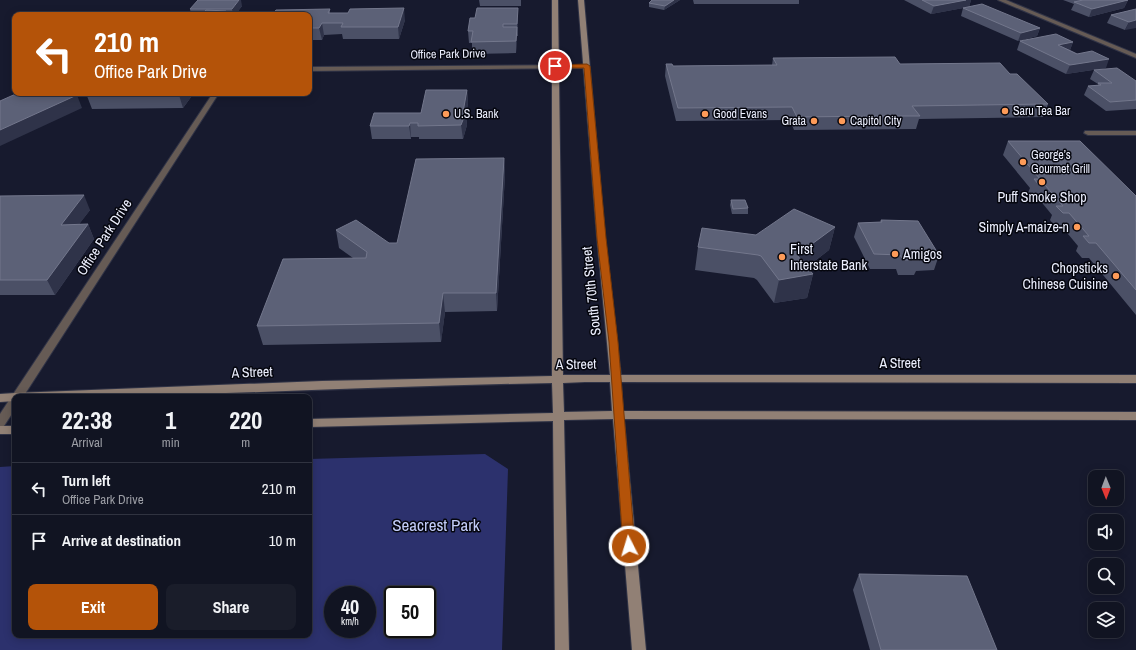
<!DOCTYPE html>
<meta charset="utf-8">
<style>
body{margin:0;font-family:"Archivo Narrow",sans-serif;background:#1a1d2a;color:#f1f3f6;height:100vh;display:flex;flex-direction:column;font-size:15px;white-space:nowrap}
*{box-sizing:border-box;margin:0}
p{font-size:13px;color:#9c9ea5}
.icon{flex:none;width:22px;height:22px;fill:none;stroke:currentColor;stroke-width:2;stroke-linecap:round;stroke-linejoin:round}
.map{position:relative;flex:1;overflow:hidden}
.details{position:absolute;left:12px;top:394px;width:300px;height:244px;display:flex;flex-direction:column;background:#111422;border-radius:8px;box-shadow:0 2px 10px #0003,0 0 0 1px #303340}
.details>*{flex:none}
.guide{position:absolute;left:12px;top:12px;width:300px;height:84px;border-radius:8px;box-shadow:0 2px 10px #0003,0 0 0 1px #303340;background:#b45309;color:#fff;overflow:hidden}
.needle{width:26px;rotate:179deg}
.tools{position:absolute;left:1088px;top:470px;display:grid;gap:8px}
.tools a{display:grid;place-items:center;width:36px;height:36px;border-radius:8px;background:#111422;box-shadow:0 2px 10px #0003,0 0 0 1px #303340;font-size:20px}
.speed{position:absolute;left:324px;top:586px;display:flex;gap:8px;font-size:20px;font-weight:700;text-align:center}
.speed>*{display:grid;place-content:center;width:52px;height:52px;border-radius:50%;background:#111422;box-shadow:0 2px 10px #0003,0 0 0 1px #303340;line-height:1}
.speed small{font-size:10px;font-weight:400}
.speed .limit{border:2px solid #111;border-radius:6px;background:#fff;color:#111}
.pin{position:absolute;display:grid;place-items:center;width:34px;height:34px;color:#fff;margin:-17px;border:2px solid #fff;border-radius:50%;box-shadow:0 1px 4px #0007}
.me{position:absolute;width:44px;margin:-22px;rotate:355deg;stroke-linejoin:round;filter:drop-shadow(0 0 3px #0008)}
.turn{display:flex;align-items:center;gap:14px;height:84px;padding:0 16px;font-size:18px}
.turn .icon{width:52px;height:52px;stroke-width:2.5}
.turn b{display:block;font-size:28px;line-height:34px}
.eta{display:flex;justify-content:space-evenly;align-items:center;height:68px;text-align:center}
.eta b{font-size:24px;font-weight:800;line-height:28px}
.cta{display:flex;gap:8px;margin-top:auto;padding:8px 16px}
.cta a{flex:1;height:46px;border-radius:8px;background:#b45309;color:#fff;font-size:16px;font-weight:800;line-height:46px;text-align:center}
.cta a+a{background:#1a1d2a;color:#f1f3f6}
ul{padding:0;list-style:none}
li{display:flex;align-items:center;gap:12px;height:52px;padding:0 16px;border-top:1px solid #303340}
li div{flex:1}
li b{display:block;font-size:15px}
li em{font-style:normal}
.map>svg:first-child{display:block}
.green{fill:#2c316d;fill-rule:evenodd}
.lines{fill:none;stroke-linecap:round;stroke-linejoin:round}
.minor-casing{stroke:#313447;stroke-width:2}
.secondary-casing{stroke:#313447;stroke-width:2}
.minor{fill:#665b55;fill-rule:evenodd}
.secondary{fill:#918075;fill-rule:evenodd}
.wall{fill:#4b5066}
.shaded-wall{fill:#2f3349}
.building{fill:#5c6177;stroke:#73778c}
.route{fill:#b45309;stroke:#753606}
.poi-dot{fill:#fe9b58;stroke:#05060e;stroke-width:1.5}
.labels{text-anchor:middle;stroke-width:3;stroke-linejoin:round;paint-order:stroke}
.far-street-label{font-size:12px;fill:#eceffe;stroke:#05060e}
.far-poi-label{font-size:12px;fill:#eceffe;stroke:#05060e;text-anchor:start}
.poi-label{font-size:14px;fill:#eceffe;stroke:#05060e;text-anchor:end}
.street-label{font-size:14px;fill:#eceffe;stroke:#05060e}
.near-park-label{font-size:17px;fill:#c2ccf8;stroke:#05060e}
</style>
<div class="map">
<svg width="1136" height="650" viewBox="0 0 1136 650">
<rect width="100%" height="100%" fill="#171a2e"/>
<!-- green -->
<path class="green" d="M485 454 508 469 502 650H0V467L15 466V635H309V459ZM333 595H367V629H333ZM393 595H427V629H393Z"/>
<g class="lines">
<defs>
<g id="minor">
<path d="M998 0H1006L1136 54V58Z"/>
<path d="M589 65V67L587 68 309 71V67Z"/>
<path d="M213 93H219L23 397H15V409L4 426 0 427V414Z"/>
<path d="M1085 131H1136V135H1088L1084 133Z"/>
</g>
<g id="secondary">
<path d="M552 0H558L563 375H610L597 238 578 0H584L605 238 621 375H1136V383L621 382 623 411 1136 412V420L624 419 646 650H632L613 419 564 420 569 650H555L553 421 309 427V419L553 413 552 383C373 386 194 397 15 397V401L0 402V394L15 393 322 381 552 376ZM585 382H610L612 411 564 412 563 383Z"/>
<rect x="0" y="426" width="15" height="8"/>
</g>
</defs>
<!-- minor casing -->
<use href="#minor" class="minor-casing"/>
<!-- secondary casing -->
<use href="#secondary" class="secondary-casing"/>
<!-- minor -->
<use href="#minor" class="minor"/>
<!-- secondary -->
<use href="#secondary" class="secondary"/>
</g>
<!-- wall -->
<g class="wall">
<path d="M479 0H521V6H480Z"/>
<path d="M680 0 664 10 649 7V3Z"/>
<path d="M693 0H799V4H694Z"/>
<path d="M904 0H971L969 7 1040 28 1037 36 1018 41 961 16 963 8 931 14Z"/>
<path d="M1063 0H1128L1124 8 1089 17 1071 10 1074 4Z"/>
<path d="M242 6 235 15H181L191 14 190 9Z"/>
<path d="M330 9V13L405 20 399 39H343L342 34 324 35 322 40H309V15Z"/>
<path d="M1136 9 1125 30 1107 23 1111 15Z"/>
<path d="M518 19V36H517L516 53 472 54V43H469L468 31Z"/>
<path d="M1020 41 1073 42 1070 50 1106 68 1066 74 1017 50Z"/>
<path d="M773 58 900 64 1010 74 1048 104 1043 117 919 119 916 129 794 130 790 120 676 121 665 76 666 64 673 66 772 65Z"/>
<path d="M1094 70 1136 81V109L1106 111 1084 95 1088 86 1098 85V84L1090 79Z"/>
<path d="M467 90 468 103 466 115 467 125 463 139H419V137H411V139H372L370 126 421 113Z"/>
<path d="M89 93H194L183 108 92 109 87 96 89 94Z"/>
<path d="M1008 141 1136 196V315L1089 258H1082L1076 251 1078 246 1063 228H1056L1050 220 1052 215 1039 199H1034L1028 193 1030 188 1003 155Z"/>
<path d="M504 158 505 175 497 311 445 312 441 342 263 345 257 326 353 258 339 248 336 230 389 243H397Z"/>
<path d="M0 196 90 210 79 224H88L94 239 55 295H0Z"/>
<path d="M731 200 748 208V214H732L730 205Z"/>
<path d="M881 220 939 255 934 270 916 271 914 275H898L896 269H870L854 237 858 223 880 222Z"/>
<path d="M835 227 829 250 807 267 813 274 807 298 774 303 757 280 754 278 695 270 698 247 756 235Z"/>
<path d="M859 574 997 650H870L853 590Z"/>
</g>
<!-- shaded-wall -->
<g class="shaded-wall">
<path d="M239 0H241L242 6 235 15H233L232 9Z"/>
<path d="M674 0H680L664 10 665 6Z"/>
<path d="M966 0H971L969 7 931 14 934 6Z"/>
<path d="M1128 0 1124 8 1089 17 1092 9Z"/>
<path d="M404 8 405 20 399 39 398 27Z"/>
<path d="M518 8V36L517 24Z"/>
<path d="M226 11 227 15H223Z"/>
<path d="M1136 20V28L1125 30 1129 22Z"/>
<path d="M322 23 324 35 322 40 319 28Z"/>
<path d="M517 27V39L516 53V41Z"/>
<path d="M1040 28 1037 36 1018 41 1021 33Z"/>
<path d="M1073 42 1070 50 1058 45Z"/>
<path d="M1109 59 1106 68 1066 74 1070 65Z"/>
<path d="M467 90 468 103 466 115 467 125 463 139 461 125Z"/>
<path d="M62 93H75L76 95H77L82 108 0 146V130Z"/>
<path d="M181 93H194L183 108 179 95Z"/>
<path d="M410 123 411 137V139L409 126Z"/>
<path d="M504 158 505 175 497 311 496 293Z"/>
<path d="M84 195 90 210 68 239 61 225Z"/>
<path d="M88 224 94 239 55 295 47 280Z"/>
<path d="M835 227 829 250 792 278 797 255Z"/>
<path d="M813 274 807 298 774 303 779 280Z"/>
<path d="M443 293 445 312 441 342 439 323Z"/>
</g>
<!-- building -->
<g class="building">
<path d="M198 0H239L232 9H190Z"/>
<path d="M652 0H674L665 6 649 3Z"/>
<path d="M922 0H966L934 6Z"/>
<path d="M1083 0H1128L1092 9 1074 2Z"/>
<path d="M982 4 1040 28 1021 33 963 8Z"/>
<path d="M404 8 398 27H341L343 23H322L319 28H309V15H272L276 10 330 9 328 13H348L350 9Z"/>
<path d="M477 8H518L517 24H503V27H517L516 41 471 42 473 31H468L470 18H475Z"/>
<path d="M1136 9V20L1129 22 1111 15Z"/>
<path d="M206 10 226 11 223 15H181L182 14H202Z"/>
<path d="M1056 34 1073 42 1058 45 1077 54 1092 51 1109 59 1070 65 1020 41Z"/>
<path d="M895 57 900 64 1000 63 1010 74H1017L1048 104 912 106 920 116H884L797 117 792 107 678 108 666 64H672L673 66 777 65 773 58Z"/>
<path d="M1117 68 1136 81V100L1110 102 1088 86 1101 85 1098 83H1112L1094 70Z"/>
<path d="M426 90H467L463 112H466L461 125 418 126V123H410L409 126H370L374 113H421Z"/>
<path d="M18 93H71L77 95 0 130V101Z"/>
<path d="M89 93H181L179 95 87 96Z"/>
<path d="M1008 141H1080L1136 196V290L1096 243H1089L1083 236H1089L1069 213H1063L1056 206H1063L1045 185H1039L1034 179H1040Z"/>
<path d="M504 158 496 293H443L439 323 257 326 283 259 366 258 367 252 336 230 356 220 389 243H397L416 159Z"/>
<path d="M84 195 61 225 88 224 47 280H0V196Z"/>
<path d="M731 200H745L748 208 733 209Z"/>
<path d="M794 209 835 227 797 255 813 274 779 280 761 256 758 255 698 247 702 228 756 235Z"/>
<path d="M881 220 918 221 939 255 917 256 919 260H903L900 255 874 254 858 223 882 222Z"/>
<path d="M859 574 967 576 997 650H881Z"/>
</g>
<!-- route -->
<path class="route" d="M587 64 590 66 606 238 618 342 635 546 633 550 629 551 625 550 623 546 609 342 597 238 584 68H555L552 66 555 65Z"/>
<!-- markers -->
<g class="poi-dot">
<circle cx="1005" cy="111" r="4"/>
<circle cx="446" cy="114" r="4"/>
<circle cx="705" cy="114" r="4"/>
<circle cx="814" cy="121" r="4"/>
<circle cx="842" cy="121" r="4"/>
<circle cx="1023" cy="162" r="4"/>
<circle cx="1042" cy="182" r="4"/>
<circle cx="1077" cy="227" r="4"/>
<circle cx="895" cy="254" r="4"/>
<circle cx="782" cy="257" r="4"/>
<circle cx="1116" cy="276" r="4"/>
</g>
<g class="labels">
<!-- far-street labels -->
<g class="far-street-label">
<text transform="translate(448 54) rotate(-1)" y="4">Office Park Drive</text>
</g>
<!-- far-poi labels -->
<g class="far-poi-label">
<text x="1013" y="115">Saru Tea Bar</text>
<text x="454" y="118">U.S. Bank</text>
<text x="713" y="118">Good Evans</text>
<text x="806" y="125" text-anchor="end">Grata</text>
<text x="850" y="125">Capitol City</text>
<text x="1031" y="159">George’s<tspan x="1031" dy="14">Gourmet Grill</tspan></text>
</g>
<!-- poi labels -->
<g class="poi-label">
<text x="1042" y="202" text-anchor="middle">Puff Smoke Shop</text>
<text x="1069" y="232">Simply A-maize-n</text>
<text x="790" y="254" text-anchor="start">First<tspan x="790" dy="16">Interstate Bank</tspan></text>
<text x="903" y="259" text-anchor="start">Amigos</text>
<text x="1108" y="273">Chopsticks<tspan x="1108" dy="16">Chinese Cuisine</tspan></text>
</g>
<!-- street labels -->
<g class="street-label">
<text transform="translate(104 237) rotate(-57)" y="5">Office Park Drive</text>
<text transform="translate(591 291) rotate(-96)" y="5">South 70th Street</text>
<text x="900" y="368">A Street</text>
<text transform="translate(576 364) rotate(-1)" y="5">A Street</text>
<text transform="translate(252 372) rotate(-2)" y="5">A Street</text>
</g>
<!-- near-park labels -->
<g class="near-park-label">
<text x="436" y="531">Seacrest Park</text>
</g>
</g>
</svg>
<div class="tools">
<a><svg class="needle" viewBox="-14 -14 28 28"><path d="M0-13l5 13h-10z" fill="#e53935"/><path d="M0 13l5-13h-10z" fill="#9c9ea5"/></svg></a>
<a><svg class="icon" aria-label="sound" viewBox="0 0 24 24"><path d="M4 9h4l5-4v14l-5-4H4zM17 9q2 3 0 6"/></svg></a>
<a><svg class="icon" aria-label="search" viewBox="0 0 24 24"><circle cx="10" cy="10" r="6"/><path d="M15 15l6 6"/></svg></a>
<a><svg class="icon" aria-label="layers" viewBox="0 0 24 24"><path d="M12 4l9 5-9 5-9-5zM3 14l9 5 9-5"/></svg></a>
</div>
<div class="speed"><div>40<small>km/h</small></div><div class="limit">50</div></div>
<div class="pin" style="left:555px;top:66px;background:#d93025"><svg class="icon" aria-label="arrive" viewBox="0 0 24 24"><path d="M6 21V4h12l-3 4 3 4H6"/></svg></div>
<svg class="me" style="left:629px;top:546px" viewBox="-20 -20 40 40"><circle r="17" fill="#b45309" stroke="#fff" stroke-width="3"/><path d="M0-11L8 9 0 5-8 9z" fill="#fff"/></svg>
<div class="guide">
<div class="turn"><svg class="icon" aria-label="left" viewBox="0 0 24 24"><path d="M17 20v-9H6M10 6l-5 5 5 5"/></svg><div><b>210 m</b>Office Park Drive</div></div>
</div>
<section class="details">
<div class="eta">
<div><b>22:38</b><p>Arrival</p></div>
<div><b>1</b><p>min</p></div>
<div><b>220</b><p>m</p></div>
</div>
<ul>
<li><svg class="icon" aria-label="left" viewBox="0 0 24 24"><path d="M17 20v-9H6M10 6l-5 5 5 5"/></svg><div><b>Turn left</b><p>Office Park Drive</p></div><em>210 m</em></li>
<li><svg class="icon" aria-label="arrive" viewBox="0 0 24 24"><path d="M6 21V4h12l-3 4 3 4H6"/></svg><div><b>Arrive at destination</b></div><em>10 m</em></li>
</ul>
<div class="cta"><a>Exit</a><a>Share</a></div>
</section>
</div>
